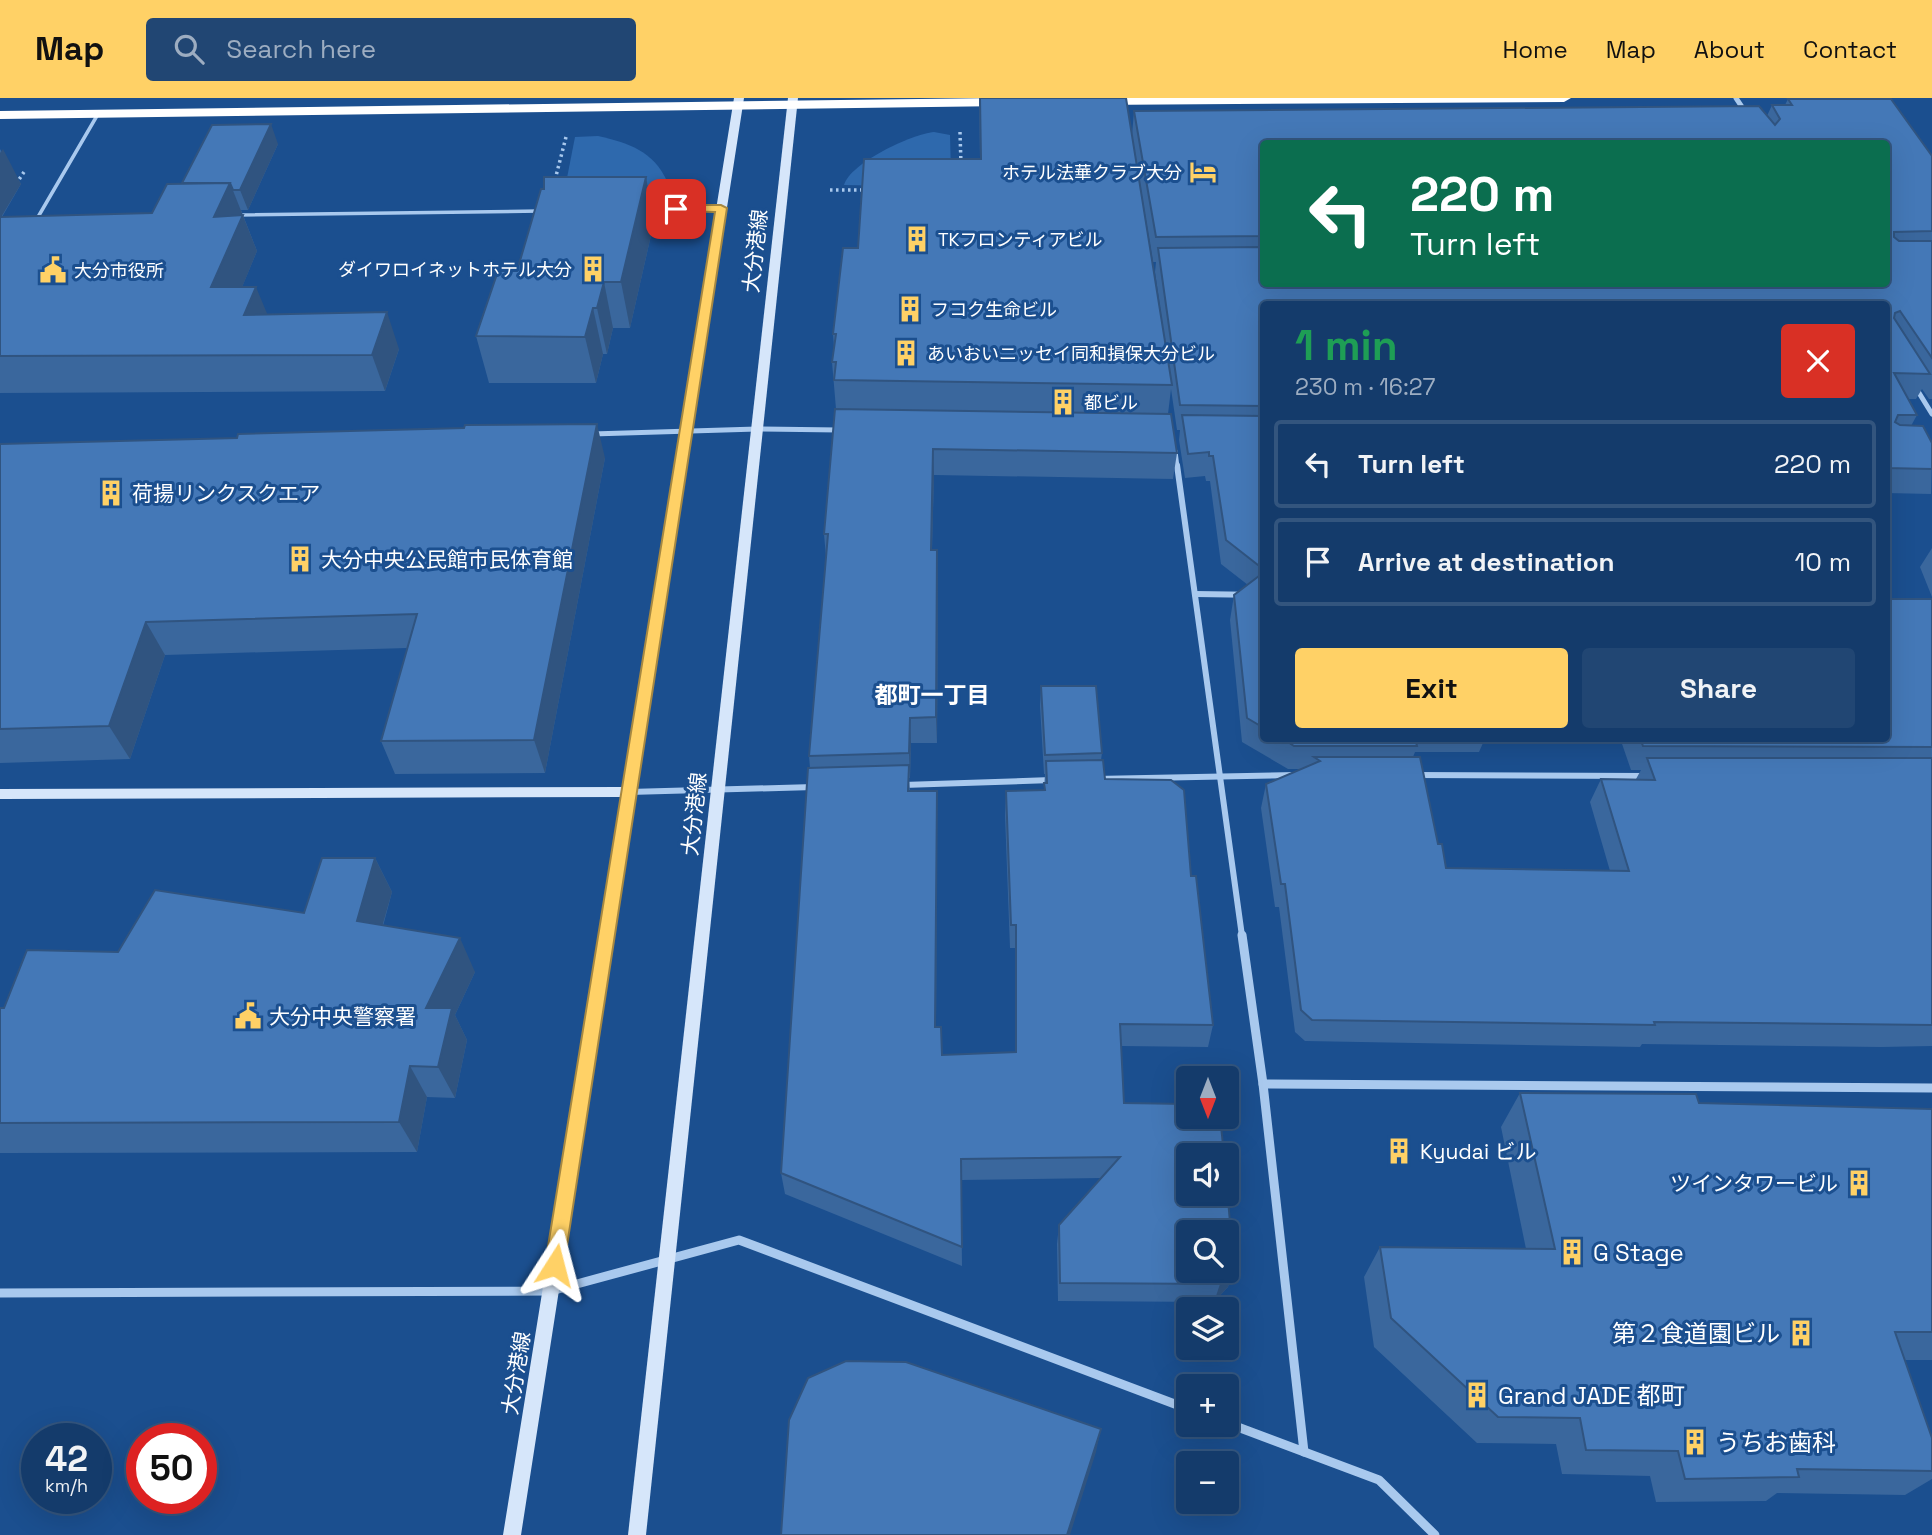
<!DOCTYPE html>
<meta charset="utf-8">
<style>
:root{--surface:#143b6b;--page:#214673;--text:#f1f3f6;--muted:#9dadc1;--line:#33557e;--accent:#ffd166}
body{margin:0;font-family:"Space Grotesk","Noto Sans JP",sans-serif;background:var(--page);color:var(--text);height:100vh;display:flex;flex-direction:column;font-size:26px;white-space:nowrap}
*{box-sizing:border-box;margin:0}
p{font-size:23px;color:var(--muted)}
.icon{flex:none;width:38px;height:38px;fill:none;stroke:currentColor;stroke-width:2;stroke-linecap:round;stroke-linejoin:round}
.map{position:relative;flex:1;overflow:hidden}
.panel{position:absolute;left:1260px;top:203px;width:630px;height:441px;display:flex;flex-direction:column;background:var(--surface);border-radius:7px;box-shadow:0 7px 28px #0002,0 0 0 2px var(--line)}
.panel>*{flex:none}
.banner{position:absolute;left:1260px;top:42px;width:630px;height:147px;border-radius:7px;box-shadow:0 7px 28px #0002,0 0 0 2px var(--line);background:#0b6e4f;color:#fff;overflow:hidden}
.needle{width:46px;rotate:180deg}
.tools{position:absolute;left:1176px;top:968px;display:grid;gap:14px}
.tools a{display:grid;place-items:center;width:63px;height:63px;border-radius:7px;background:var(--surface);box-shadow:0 7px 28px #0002,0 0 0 2px var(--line);font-size:35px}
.speed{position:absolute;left:21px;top:1325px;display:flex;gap:14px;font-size:35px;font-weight:700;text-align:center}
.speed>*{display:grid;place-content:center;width:91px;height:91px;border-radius:50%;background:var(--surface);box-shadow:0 7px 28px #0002,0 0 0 2px var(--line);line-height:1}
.speed small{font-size:18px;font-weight:400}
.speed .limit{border:10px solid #d22;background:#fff;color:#111}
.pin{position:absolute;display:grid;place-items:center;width:60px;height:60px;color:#fff;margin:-30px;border-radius:14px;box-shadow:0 4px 10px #0006}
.me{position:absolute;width:77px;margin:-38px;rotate:9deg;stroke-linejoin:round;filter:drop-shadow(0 0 5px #0008)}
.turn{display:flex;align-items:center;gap:24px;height:147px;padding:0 35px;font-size:32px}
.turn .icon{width:91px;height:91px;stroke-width:2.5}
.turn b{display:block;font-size:49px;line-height:60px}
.round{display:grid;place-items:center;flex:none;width:74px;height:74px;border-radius:7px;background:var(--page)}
.summary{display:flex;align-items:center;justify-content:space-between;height:119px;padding:0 35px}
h1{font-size:42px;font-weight:700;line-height:52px;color:#1e9e55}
.primary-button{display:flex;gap:14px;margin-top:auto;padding:14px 35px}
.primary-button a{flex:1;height:80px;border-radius:7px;background:var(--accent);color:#111;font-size:28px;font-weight:700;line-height:80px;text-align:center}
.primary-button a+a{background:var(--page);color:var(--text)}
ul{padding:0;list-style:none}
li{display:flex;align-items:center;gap:21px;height:88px;margin:0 14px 10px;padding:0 21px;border:4px solid var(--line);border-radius:7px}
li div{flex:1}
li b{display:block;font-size:26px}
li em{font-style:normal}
header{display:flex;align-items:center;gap:42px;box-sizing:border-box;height:98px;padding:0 35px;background:var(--accent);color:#111}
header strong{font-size:33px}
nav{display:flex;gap:38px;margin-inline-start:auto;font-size:24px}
.search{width:490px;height:63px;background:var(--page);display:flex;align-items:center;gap:18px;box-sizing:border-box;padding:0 24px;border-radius:7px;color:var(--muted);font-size:26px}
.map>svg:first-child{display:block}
.green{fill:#2e69ad}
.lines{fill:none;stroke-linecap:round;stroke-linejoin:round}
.path{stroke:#a9c9ee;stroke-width:3.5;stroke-dasharray:2.5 3.5;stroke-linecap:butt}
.lane{stroke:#a9c9ee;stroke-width:3.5}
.street-far2{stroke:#a9c9ee;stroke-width:5}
.street-far1{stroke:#a9c9ee;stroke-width:6}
.street{stroke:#a9c9ee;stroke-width:9}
.secondary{fill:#d6e6fa;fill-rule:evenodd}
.highway{fill:#fff;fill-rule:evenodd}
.wall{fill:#3a679d;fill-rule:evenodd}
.shaded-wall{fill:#305480}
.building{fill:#4478b7;stroke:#305480;stroke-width:2;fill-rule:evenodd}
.route{fill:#ffd166;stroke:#a68842;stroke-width:2}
.labels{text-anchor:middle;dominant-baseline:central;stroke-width:6;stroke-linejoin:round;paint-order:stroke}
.far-poi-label{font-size:18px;fill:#fff;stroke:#1b4f8f;text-anchor:start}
.street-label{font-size:21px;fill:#fff;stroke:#1b4f8f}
.poi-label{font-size:21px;fill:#fff;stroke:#1b4f8f;text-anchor:start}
.neighbourhood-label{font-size:23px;font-weight:bold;fill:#fff;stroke:#1b4f8f}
.near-poi-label{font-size:24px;fill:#fff;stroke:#1b4f8f;text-anchor:start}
</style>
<header>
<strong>Map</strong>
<div class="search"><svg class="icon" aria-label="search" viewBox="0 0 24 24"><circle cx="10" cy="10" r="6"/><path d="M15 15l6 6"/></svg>Search here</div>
<nav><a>Home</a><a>Map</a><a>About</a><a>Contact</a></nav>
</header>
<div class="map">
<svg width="1932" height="1437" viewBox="0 0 1932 1437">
<rect width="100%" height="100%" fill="#1b4f8f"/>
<!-- green -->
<g class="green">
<path d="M934 34 950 37 951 75 895 88 844 87C850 65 912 36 934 34Z"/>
<path d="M598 38C629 45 653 53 667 83L664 90 598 93 567 80 575 39Z"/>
</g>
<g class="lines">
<!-- path -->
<g class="path">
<polyline points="960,34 961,67"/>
<polyline points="555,82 566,39"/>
<polyline points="16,86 24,74"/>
<polyline points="830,92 868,92"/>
</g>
<!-- lane -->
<g class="lane">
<polyline points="647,111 721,110"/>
<polyline points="238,117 540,113"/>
<polyline points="43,119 38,119 98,16"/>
</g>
<!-- street-far2 -->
<g class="street-far2">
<polyline points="1736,0 1746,15"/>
<polyline points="1916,290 1932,316"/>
<polyline points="592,336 757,331 839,332"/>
<polyline points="1175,353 1177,369"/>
</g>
<!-- street-far1 -->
<g class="street-far1">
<polyline points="1177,367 1242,838"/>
<polyline points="1195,496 1264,497"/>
<polyline points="1414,677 1647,678"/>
<polyline points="1095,681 1297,677"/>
<polyline points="903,687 1052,682"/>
<polyline points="629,694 814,689"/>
</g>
<!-- street -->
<g class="street">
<polyline points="1242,837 1263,986 1304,1354"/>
<polyline points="1263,986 1932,990"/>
<polyline points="0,1195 551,1193 739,1142 1188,1311"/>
<polyline points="1227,1325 1379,1382 1435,1437"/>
</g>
<!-- secondary -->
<g class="secondary">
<polygon points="734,0 744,0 521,1437 503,1437 622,699 0,701 0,691 623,689"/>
<polygon points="788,0 798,0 646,1437 628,1437"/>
</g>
<!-- highway -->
<g class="highway">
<polygon points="998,0 1011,1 1013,4 1006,8 0,21 0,13"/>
<polygon points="1098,0 1571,0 1564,4 1093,7 1091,4"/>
</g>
</g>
<!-- wall -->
<g class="wall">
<path d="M979 0 1163 229 1155 174 1156 164H1153L1132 37 1134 13 1767 18 1772 7H1785L1788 1 1932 58V301H1929L1922 291 1916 301H1908L1917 317 1911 328 1932 345 1931 396 1886 395V206H1264V640H1534L1531 646 1483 645 1479 654H1415L1413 659 1438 746 1446 770 1610 773 1590 704 1601 681H1636L1641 672H1631L1620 640H1886L1932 501V948L1881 949 1642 946 1640 949 1305 943 1295 934 1279 809H1275L1261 710 1266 686 1300 671H1288L1242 644 1230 522 1234 497 1248 487 1221 466 1210 383H1206L1205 378 1185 380 1179 342 1180 332H1177L1171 291 1168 316 1177 355 1173 381 934 377 932 452 938 478 937 645H911L910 680H909L910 693 937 717 936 929 942 957 1015 954V850H1010L1005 717 1006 693 1044 692 1045 676H1044L1040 608 1041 588 1102 655 1101 662 1105 681 1191 778 1213 927 1208 949 1121 948 1124 1005 1234 1170 1228 1189 1214 1204 1058 1203 1057 1146 1059 1127 1101 1080 961 1082 962 1168 785 1096 781 1075 810 670 809 658 826 459 824 436 836 311 832 264 834 249 833 236 858 150 980 61ZM1264 46H1886V186H1264Z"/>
<polygon points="278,46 248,112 241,112 257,153 242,189 267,216 399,251 385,293 0,295 0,51 21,86 2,119 152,115 182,85"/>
<polygon points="646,79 654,124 630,230 613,230 607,256 603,256 596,285 489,285 476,238 517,173"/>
<polygon points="0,346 605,360 545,675 395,676 381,643 407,550 165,557 130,661 0,665"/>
<polygon points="1932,450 1932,499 1920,469"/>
<polygon points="375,760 392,794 383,828 475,874 455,917 467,942 455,1000 427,999 417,1054 0,1055 0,910 4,910 118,854 304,815"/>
<polygon points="1520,995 1699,1005 1932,1011 1932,1262 1904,1262 1932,1340 1932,1381 1905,1397 1777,1395 1766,1403 1656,1404 1650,1378 1562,1376 1556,1346 1477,1345 1374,1249 1364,1179 1380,1149 1526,1151 1501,1029"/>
</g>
<!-- shaded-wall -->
<g class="shaded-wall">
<polygon points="271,26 278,46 248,112 240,92"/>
<polygon points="3,51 21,86 0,121 0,55"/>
<polygon points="646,79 654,124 630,230 621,184"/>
<polygon points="230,85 257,153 227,226 211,189 214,119"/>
<polygon points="604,184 613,230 607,256 597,210"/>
<polygon points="256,189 271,225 244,217"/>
<polygon points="593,210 603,256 596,285 585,239"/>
<polygon points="387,214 399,251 385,293 372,257"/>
<polygon points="597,326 605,360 545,675 534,642"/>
<polygon points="933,351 934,377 931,478 931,452"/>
<polygon points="937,452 938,478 937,645 936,619"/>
<polygon points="146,524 165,557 130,661 109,628"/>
<polygon points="910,620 911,645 910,680 909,655"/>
<polygon points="937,693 937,717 936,951 935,929"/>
<polygon points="375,760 392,794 374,857 357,823"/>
<polygon points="460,840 475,874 455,917 467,942 455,1000 438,969 426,910"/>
<polygon points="410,968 427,999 417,1054 399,1024"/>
<polygon points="1234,1170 1228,1189 1214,1204 1220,1186"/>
<polygon points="1101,1331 1096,1354 1070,1437 1067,1437"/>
</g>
<!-- building -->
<g class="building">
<polygon points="980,0 1126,0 1172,287 834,282 836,264 832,264 836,236 833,236 843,150 858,150 864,61 981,61"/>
<polygon points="1788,1 1891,1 1932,58 1932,133 1894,134 1894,139 1899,143 1932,143 1932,260 1900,213 1895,215 1894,220 1930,276 1894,275 1917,317 1898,317 1895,324 1900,327 1923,328 1932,345 1932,371 1886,370 1886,206 1264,206 1264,308 1180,307 1158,150 1264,149 1264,186 1886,186 1886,46 1264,46 1264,138 1156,139 1134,13 1759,8 1775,27 1780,21 1772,7 1792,7"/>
<polygon points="271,26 240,92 233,92 230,85 182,85 212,27"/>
<polygon points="544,79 646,79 621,184 604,184 597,210 593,210 585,239 476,238 498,173 517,173 541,91 544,91"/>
<polygon points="230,85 214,119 243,117 211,189 256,189 244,217 387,214 372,257 0,258 0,119 152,115 167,86"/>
<polygon points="835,311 1171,316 1177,355 933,351 931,452 937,452 936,619 910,620 909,655 809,658 828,436 824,436"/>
<polygon points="1182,317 1264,318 1264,467 1258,467 1226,442 1213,358 1209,358 1209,354 1188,356"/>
<polygon points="597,326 534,642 381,643 417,516 146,524 109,628 0,631 0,346 237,340 238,336 464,330 465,327"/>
<polygon points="1259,478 1264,478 1264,630 1247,620 1234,497"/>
<polygon points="1886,501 1932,501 1932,649 1643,648 1640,640 1886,640"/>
<polygon points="1041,588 1096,588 1102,655 1045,657"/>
<polygon points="1282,640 1415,640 1417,648 1294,648"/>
<polygon points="1314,659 1420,659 1438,746 1442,746 1446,770 1629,773 1601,681 1655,682 1647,660 1932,660 1932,927 1654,924 1655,927 1312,922 1301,912 1285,786 1281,786 1266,686 1320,663"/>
<path d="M1103 662 1105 681 1171 682 1184 692 1191 778H1196L1213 927 1120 926 1124 1005 1188 1006V1018H1220L1224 1057H1188V1096H1227V1090L1234 1170 1220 1186 1060 1185 1059 1127 1120 1059 961 1061 962 1149 781 1075 808 670 909 667 908 693H937L935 929H941L942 957 1016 954V827H1011L1006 693 1045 692 1044 685H1047L1046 663ZM1188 1134H1227V1172H1188Z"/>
<polygon points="322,760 375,760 357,823 460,840 426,910 452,910 438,969 410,968 399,1024 0,1025 0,910 4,910 27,852 118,854 155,792 304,815"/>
<polygon points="1520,995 1696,996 1699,1005 1932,1011 1932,1234 1895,1234 1932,1340 1932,1373 1797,1371 1799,1379 1685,1381 1678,1353 1586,1352 1580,1320 1498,1319 1391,1220 1380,1149 1555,1151"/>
<polygon points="846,1263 906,1264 1101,1331 1067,1437 781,1437 789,1322 808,1280"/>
</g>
<!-- route -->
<polygon class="route" points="676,107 721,107 727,110 564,1167 562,1173 555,1176 548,1173 545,1167 715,114 672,113 672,108"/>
<!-- icons -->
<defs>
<g id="hotel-bare" transform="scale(2.1)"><path d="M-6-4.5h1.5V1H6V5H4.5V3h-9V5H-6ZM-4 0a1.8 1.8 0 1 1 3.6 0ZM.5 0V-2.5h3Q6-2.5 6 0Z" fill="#ffd166" stroke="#1b4f8f" stroke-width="2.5" paint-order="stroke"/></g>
<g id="building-bare" transform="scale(2.1)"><path d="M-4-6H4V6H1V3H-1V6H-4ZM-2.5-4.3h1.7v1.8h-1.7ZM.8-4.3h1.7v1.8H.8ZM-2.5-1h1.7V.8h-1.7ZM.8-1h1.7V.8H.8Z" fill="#ffd166" stroke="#1b4f8f" stroke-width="2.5" paint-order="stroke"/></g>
<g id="civic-bare" transform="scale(2.1)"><path d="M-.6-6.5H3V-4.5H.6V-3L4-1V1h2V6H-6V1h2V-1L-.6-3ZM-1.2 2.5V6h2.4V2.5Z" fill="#ffd166" stroke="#1b4f8f" stroke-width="2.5" paint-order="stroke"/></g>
</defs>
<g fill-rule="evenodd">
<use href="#hotel-bare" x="1203" y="74"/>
<use href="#building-bare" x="917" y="141"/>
<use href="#building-bare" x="593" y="171"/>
<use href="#civic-bare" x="53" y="172"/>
<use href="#building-bare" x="910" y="211"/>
<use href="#building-bare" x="906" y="255"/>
<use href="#building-bare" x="1063" y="304"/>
<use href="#building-bare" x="111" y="395"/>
<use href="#building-bare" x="300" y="461"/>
<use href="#civic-bare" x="248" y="918"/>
<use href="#building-bare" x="1399" y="1053"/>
<use href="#building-bare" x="1859" y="1085"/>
<use href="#building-bare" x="1572" y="1154"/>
<use href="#building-bare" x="1801" y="1235"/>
<use href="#building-bare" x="1477" y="1297"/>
<use href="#building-bare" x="1695" y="1344"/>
</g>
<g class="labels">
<!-- far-poi labels -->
<g class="far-poi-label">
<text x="1182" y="74" text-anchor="end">ホテル法華クラブ大分</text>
<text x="938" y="141">TKフロンティアビル</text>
<text x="572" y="171" text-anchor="end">ダイワロイネットホテル大分</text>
<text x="74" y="172">大分市役所</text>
<text x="931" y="211">フコク生命ビル</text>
<text x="927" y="255">あいおいニッセイ同和損保大分ビル</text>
<text x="1084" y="304">都ビル</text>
</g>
<!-- street labels -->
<g class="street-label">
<text transform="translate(755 153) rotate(-84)">大分港線</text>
<text transform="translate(694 716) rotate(-84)">大分港線</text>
<text transform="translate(516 1275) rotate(-81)">大分港線</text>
</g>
<!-- poi labels -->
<g class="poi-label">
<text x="132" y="395">荷揚リンクスクエア</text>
<text x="321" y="461">大分中央公民館市民体育館</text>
<text x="269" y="918">大分中央警察署</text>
<text x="1420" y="1053">Kyudai ビル</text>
<text x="1838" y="1085" text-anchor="end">ツインタワービル</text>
</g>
<!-- neighbourhood labels -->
<g class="neighbourhood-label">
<text x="932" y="597">都町一丁目</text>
</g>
<!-- near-poi labels -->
<g class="near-poi-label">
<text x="1593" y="1154">G Stage</text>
<text x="1780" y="1235" text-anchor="end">第２食道園ビル</text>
<text x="1498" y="1297">Grand JADE 都町</text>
<text x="1716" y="1344">うちお歯科</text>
</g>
</g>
</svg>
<div class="tools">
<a><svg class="needle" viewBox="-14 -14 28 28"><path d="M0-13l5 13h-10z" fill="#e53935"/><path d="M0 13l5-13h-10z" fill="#9dadc1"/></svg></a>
<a><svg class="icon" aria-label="sound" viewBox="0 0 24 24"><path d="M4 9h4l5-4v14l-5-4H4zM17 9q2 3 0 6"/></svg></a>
<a><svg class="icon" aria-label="search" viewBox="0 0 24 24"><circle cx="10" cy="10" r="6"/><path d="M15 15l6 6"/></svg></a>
<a><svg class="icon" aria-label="layers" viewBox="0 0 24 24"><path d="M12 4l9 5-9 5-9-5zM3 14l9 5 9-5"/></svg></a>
<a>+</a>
<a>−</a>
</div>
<div class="speed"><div>42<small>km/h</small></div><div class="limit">50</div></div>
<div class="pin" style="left:676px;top:111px;background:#d93025"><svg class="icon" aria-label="arrive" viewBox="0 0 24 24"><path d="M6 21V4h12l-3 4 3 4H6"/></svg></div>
<svg class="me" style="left:555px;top:1167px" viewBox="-20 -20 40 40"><path d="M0-17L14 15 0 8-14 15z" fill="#ffd166" stroke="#fff" stroke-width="4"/></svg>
<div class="banner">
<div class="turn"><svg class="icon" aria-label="left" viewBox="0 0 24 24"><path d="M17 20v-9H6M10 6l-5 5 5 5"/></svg><div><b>220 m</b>Turn left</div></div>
</div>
<section class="panel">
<div class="summary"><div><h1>1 min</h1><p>230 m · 16:27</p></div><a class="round" style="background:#d93025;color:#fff"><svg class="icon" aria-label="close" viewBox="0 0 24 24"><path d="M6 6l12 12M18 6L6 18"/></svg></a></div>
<ul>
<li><svg class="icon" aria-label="left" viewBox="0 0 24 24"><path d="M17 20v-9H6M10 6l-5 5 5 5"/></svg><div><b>Turn left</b></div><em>220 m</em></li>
<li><svg class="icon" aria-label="arrive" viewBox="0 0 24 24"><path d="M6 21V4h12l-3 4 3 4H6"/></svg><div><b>Arrive at destination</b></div><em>10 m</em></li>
</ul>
<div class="primary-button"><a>Exit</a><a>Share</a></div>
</section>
</div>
